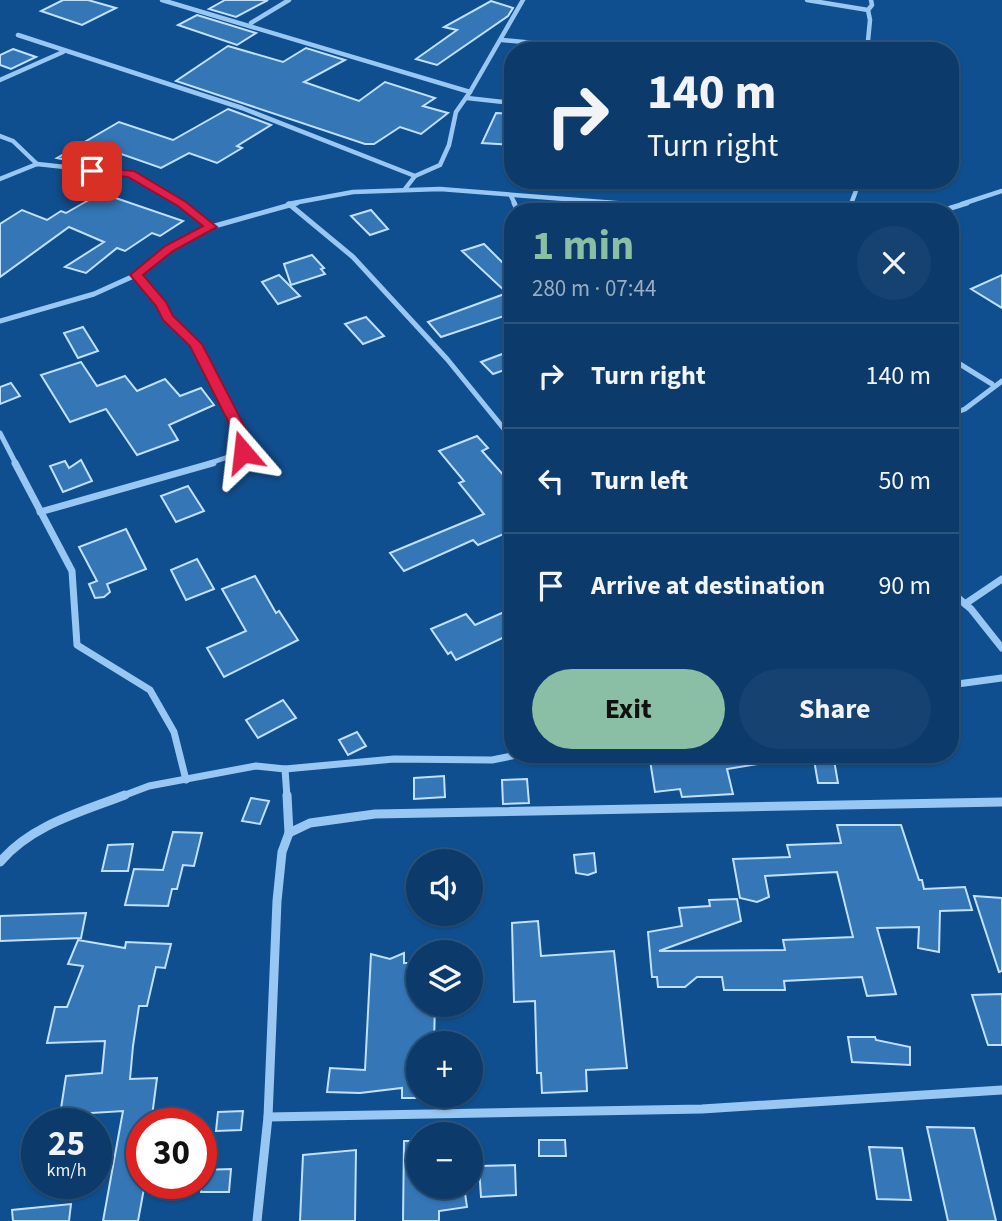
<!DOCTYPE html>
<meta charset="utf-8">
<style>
:root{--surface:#0c3b6b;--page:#154271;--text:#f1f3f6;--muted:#9aadc1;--line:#2c557e;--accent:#8abfa5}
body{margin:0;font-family:"Source Sans 3",sans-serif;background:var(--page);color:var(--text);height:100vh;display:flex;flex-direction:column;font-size:26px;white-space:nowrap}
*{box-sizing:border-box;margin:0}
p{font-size:23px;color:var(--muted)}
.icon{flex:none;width:38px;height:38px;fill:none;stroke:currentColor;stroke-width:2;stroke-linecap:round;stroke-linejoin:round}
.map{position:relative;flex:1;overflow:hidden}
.details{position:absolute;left:504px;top:203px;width:455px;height:560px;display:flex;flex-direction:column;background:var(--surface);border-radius:28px;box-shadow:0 2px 5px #0004,0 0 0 2px var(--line)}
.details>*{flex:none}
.guide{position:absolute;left:504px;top:42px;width:455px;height:147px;border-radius:28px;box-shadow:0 2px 5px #0004,0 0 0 2px var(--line);background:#0c3b6b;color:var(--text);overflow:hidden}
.controls{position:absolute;left:406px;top:849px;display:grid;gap:14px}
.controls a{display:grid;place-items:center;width:77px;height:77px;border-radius:50%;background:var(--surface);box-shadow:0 2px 5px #0004,0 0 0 2px var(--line);font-size:35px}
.speed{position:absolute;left:21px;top:1108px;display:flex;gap:14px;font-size:35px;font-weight:700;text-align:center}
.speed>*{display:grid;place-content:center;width:91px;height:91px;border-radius:50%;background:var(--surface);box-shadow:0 2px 5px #0004,0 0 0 2px var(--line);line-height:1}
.speed small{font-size:18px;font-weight:400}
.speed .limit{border:10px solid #d22;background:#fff;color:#111}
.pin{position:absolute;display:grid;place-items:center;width:60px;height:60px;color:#fff;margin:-30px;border-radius:14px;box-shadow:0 4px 10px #0006}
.me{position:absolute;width:77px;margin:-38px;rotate:343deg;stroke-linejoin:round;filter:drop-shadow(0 0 5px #0008)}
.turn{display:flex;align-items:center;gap:24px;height:147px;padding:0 28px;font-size:32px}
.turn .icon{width:91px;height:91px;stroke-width:2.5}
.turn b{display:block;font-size:49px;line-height:60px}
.round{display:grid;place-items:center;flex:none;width:74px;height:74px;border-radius:37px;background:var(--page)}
.overview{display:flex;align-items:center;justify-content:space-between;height:119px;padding:0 28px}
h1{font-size:42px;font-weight:700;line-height:52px;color:var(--accent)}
.button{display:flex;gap:14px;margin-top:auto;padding:14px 28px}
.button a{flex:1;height:80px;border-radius:42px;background:var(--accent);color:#111;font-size:28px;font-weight:700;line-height:80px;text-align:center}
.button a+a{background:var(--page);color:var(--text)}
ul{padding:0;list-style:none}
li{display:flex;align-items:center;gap:21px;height:105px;padding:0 28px;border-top:2px solid var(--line)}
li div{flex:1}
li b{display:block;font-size:26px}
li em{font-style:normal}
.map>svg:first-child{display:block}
.building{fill:#3476b6;stroke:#c0e0fd;stroke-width:2}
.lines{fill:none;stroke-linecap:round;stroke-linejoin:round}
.minor-far3{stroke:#99c7f3;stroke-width:4.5}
.minor-far2{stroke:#99c7f3;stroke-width:5}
.minor-far1{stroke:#99c7f3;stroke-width:7}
.minor{stroke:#99c7f3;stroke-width:9}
.route{fill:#e11d48;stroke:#92132f;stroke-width:2}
</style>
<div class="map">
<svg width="1002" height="1221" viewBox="0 0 1002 1221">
<rect width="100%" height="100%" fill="#104f8f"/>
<!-- building -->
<g class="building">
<polygon points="63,0 88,0 116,8 82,25 41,11"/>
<polygon points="225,0 268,0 236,17 209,9"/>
<polygon points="491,1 513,8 508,16 437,65 416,59 457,30 444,27"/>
<polygon points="197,15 256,33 237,45 178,25"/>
<polygon points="228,46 283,62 306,48 345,60 304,82 359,101 385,82 435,98 423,106 448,113 421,134 400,127 374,144 365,144 176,81"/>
<polygon points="13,49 36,57 11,69 0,65 0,55"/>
<polygon points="228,109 271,125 237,146 242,148 217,163 189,153 161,168 110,150 86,164 57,158 119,122 173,140"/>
<polygon points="496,113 513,114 513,145 482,143"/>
<polygon points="101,193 183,221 160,236 152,233 125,251 117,248 86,273 65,267 104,242 69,227 0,277 0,224 22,210 47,220 61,211 66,213"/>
<polygon points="371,210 388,229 370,235 351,216"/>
<polygon points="484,244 502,262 513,258 513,313 441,337 428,322 507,293 462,251"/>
<polygon points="312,255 324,268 321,269 325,274 291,285 284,264"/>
<polygon points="279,275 300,296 278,304 262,282"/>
<polygon points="1002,275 1002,308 971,289"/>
<polygon points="366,317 384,336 363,344 345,324"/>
<polygon points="83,327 98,351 78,358 64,333"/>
<polygon points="513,350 513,367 493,374 481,362"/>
<polygon points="81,362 97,386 125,376 137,391 165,379 180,396 201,388 214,405 169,425 178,440 137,455 106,409 70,422 41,375"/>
<polygon points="11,383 20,396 0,404 0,387"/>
<polygon points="477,436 488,448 482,451 513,486 513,530 478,545 473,540 404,571 390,553 484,514 459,483 464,481 439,451"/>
<polygon points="81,460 92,481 63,492 50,466 65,461 69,468"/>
<polygon points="188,486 204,511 176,522 161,496"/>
<polygon points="126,529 146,569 107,584 110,592 104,597 95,598 89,584 97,581 79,547"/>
<polygon points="197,559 214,589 186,600 171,570"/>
<polygon points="255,576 276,613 279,611 298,640 224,677 207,648 246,631 222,589"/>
<polygon points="513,608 513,633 456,660 451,652 448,654 431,629 466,614 475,625"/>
<polygon points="283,700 296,718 258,738 246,720"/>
<polygon points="357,732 366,746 348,755 339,740"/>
<polygon points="649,754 764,754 764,763 727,769 733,794 682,797 680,789 655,792"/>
<polygon points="814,760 834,760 838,783 818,783"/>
<polygon points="444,776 445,797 414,799 414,778"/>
<polygon points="527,779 529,803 503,804 502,780"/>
<polygon points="251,798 269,801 260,824 242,821"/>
<polygon points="837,825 901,825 919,880 922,880 924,889 965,887 972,910 940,911 939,952 918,948 919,927 877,928 896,994 867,996 862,977 784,981 785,990 724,990 722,977 697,977 685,987 658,987 657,977 652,977 648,932 682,926 679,908 710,906 709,900 737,899 741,921 659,951 785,950 783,940 853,937 837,872 765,876 769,897 757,902 740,898 733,859 790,857 787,845 841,843"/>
<polygon points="173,832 202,833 194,866 183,865 177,889 172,889 168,906 125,905 134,869 163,870"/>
<polygon points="133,844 128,871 102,871 108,845"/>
<polygon points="594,853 596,872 588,875 576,873 574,855"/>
<polygon points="974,896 1002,898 1002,971 999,972"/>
<polygon points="86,913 81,938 0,941 0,916"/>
<polygon points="538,921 541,956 614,951 627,1068 586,1070 587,1091 542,1093 541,1073 537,1073 535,1001 514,1002 512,923"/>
<polygon points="78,940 125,948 126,942 171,944 165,968 156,967 147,1006 139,1006 133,1046 130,1079 157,1078 151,1124 142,1124 142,1183 145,1183 138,1221 103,1221 123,1111 60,1115 66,1076 102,1073 105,1041 47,1043 55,1007 67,1007 83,966 68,964"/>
<polygon points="404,953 404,963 418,963 418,1004 435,1004 434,1043 418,1043 418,1098 402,1098 402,1088 360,1093 327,1092 330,1068 365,1070 371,954 390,959"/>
<polygon points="1002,994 1002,1045 988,1045 972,995"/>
<polygon points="848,1037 875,1037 876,1040 910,1047 910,1065 852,1062"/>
<polygon points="243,1111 241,1130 216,1131 218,1112"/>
<polygon points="927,1127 974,1128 996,1221 948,1221"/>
<polygon points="539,1140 565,1140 566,1156 539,1156"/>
<polygon points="404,1141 418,1141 418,1186 464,1186 467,1207 439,1211 439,1221 403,1221"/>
<polygon points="869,1147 902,1148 911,1200 877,1199"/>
<polygon points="356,1150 355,1221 300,1221 303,1155"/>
<polygon points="515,1165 516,1195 481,1197 479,1166"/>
<polygon points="231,1169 229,1192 201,1192 201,1170"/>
<polygon points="71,1204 69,1221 13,1221 12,1210"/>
</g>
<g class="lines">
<!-- minor-far3 -->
<g class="minor-far3">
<polyline points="162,0 470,92 456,112 449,145 440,165 415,176 405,189"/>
<polyline points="807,0 868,10"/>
<polyline points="251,23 289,0"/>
<polyline points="18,35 242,108 415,176"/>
<polyline points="502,40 619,51"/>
<polyline points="867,51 870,20 868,10 872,5 871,0"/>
<polyline points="0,80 63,52"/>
<polyline points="470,92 523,0"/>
<polyline points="467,98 513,103"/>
<polyline points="0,136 13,141 37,164"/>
<polyline points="0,179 37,164 131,174 182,204"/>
<polyline points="511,196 515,204"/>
<polyline points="288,204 353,192 440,189 628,204"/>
<polyline points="851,204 860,180"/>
<polyline points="962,204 1002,191"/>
</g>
<!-- minor-far2 -->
<g class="minor-far2">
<polyline points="179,203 211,227"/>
<polyline points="514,203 518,212"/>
<polyline points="606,203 723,212"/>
<polyline points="289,204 353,257 447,359 513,440"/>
<polyline points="848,212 852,203"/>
<polyline points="938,212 967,203"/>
<polyline points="136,275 161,304 168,317 196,344 241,433 243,452 207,464"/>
<polyline points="0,321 94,294 136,275 169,249 211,227 297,203"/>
<polyline points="950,358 992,384"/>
<polyline points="950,415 965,409 1002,381"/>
<polyline points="0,433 16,464"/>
</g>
<!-- minor-far1 -->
<g class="minor-far1">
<polyline points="15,463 72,571 77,645 150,690 174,732 186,780"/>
<polyline points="40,512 213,463"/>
<polyline points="950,591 971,609 1002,648"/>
<polyline points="965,604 1002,579"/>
<polyline points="950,685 1002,678"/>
<polyline points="285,769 287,797"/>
<polyline points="120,797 149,786 256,766 285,769 394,759 492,760 522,754"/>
</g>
<!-- minor -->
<g class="minor">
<polyline points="289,833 310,823 375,814 1002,802"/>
<path d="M0 862C31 825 81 812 125 795"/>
<polyline points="268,1117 702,1109 1002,1090"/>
<polyline points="257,1221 268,1117 277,901 282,852 289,833 287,795"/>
</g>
</g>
<!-- route -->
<polygon class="route" points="92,167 134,171 186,202 217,227 173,251 143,275 166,302 173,316 202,344 248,433 250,452 248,455 243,457 236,452 234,433 190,346 163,320 156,306 130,275 165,246 203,226 178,206 128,177 89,173 89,168"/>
</svg>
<div class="controls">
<a><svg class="icon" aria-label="sound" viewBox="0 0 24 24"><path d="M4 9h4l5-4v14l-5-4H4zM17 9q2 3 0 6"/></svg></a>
<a><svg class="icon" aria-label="layers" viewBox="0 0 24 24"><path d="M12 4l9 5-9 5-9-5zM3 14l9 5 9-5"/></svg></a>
<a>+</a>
<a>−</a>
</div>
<div class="speed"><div>25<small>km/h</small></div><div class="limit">30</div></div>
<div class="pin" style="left:92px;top:171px;background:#d93025"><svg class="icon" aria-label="arrive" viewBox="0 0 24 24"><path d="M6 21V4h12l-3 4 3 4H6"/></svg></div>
<svg class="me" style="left:243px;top:452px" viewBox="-20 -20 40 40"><path d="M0-17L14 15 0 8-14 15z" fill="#e11d48" stroke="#fff" stroke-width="4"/></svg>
<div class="guide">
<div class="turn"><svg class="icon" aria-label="right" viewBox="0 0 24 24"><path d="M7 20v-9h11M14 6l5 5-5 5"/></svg><div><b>140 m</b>Turn right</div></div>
</div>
<section class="details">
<div class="overview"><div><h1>1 min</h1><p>280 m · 07:44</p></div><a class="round"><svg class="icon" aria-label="close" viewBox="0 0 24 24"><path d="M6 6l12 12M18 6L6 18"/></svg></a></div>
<ul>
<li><svg class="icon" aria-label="right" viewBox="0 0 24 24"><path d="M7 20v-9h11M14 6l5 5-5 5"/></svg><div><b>Turn right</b></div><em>140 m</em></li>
<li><svg class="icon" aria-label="left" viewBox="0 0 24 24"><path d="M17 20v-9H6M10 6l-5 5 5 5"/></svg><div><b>Turn left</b></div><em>50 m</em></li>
<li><svg class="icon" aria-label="arrive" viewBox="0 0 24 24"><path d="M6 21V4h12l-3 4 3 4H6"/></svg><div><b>Arrive at destination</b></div><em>90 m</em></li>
</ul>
<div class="button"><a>Exit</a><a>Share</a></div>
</section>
</div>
